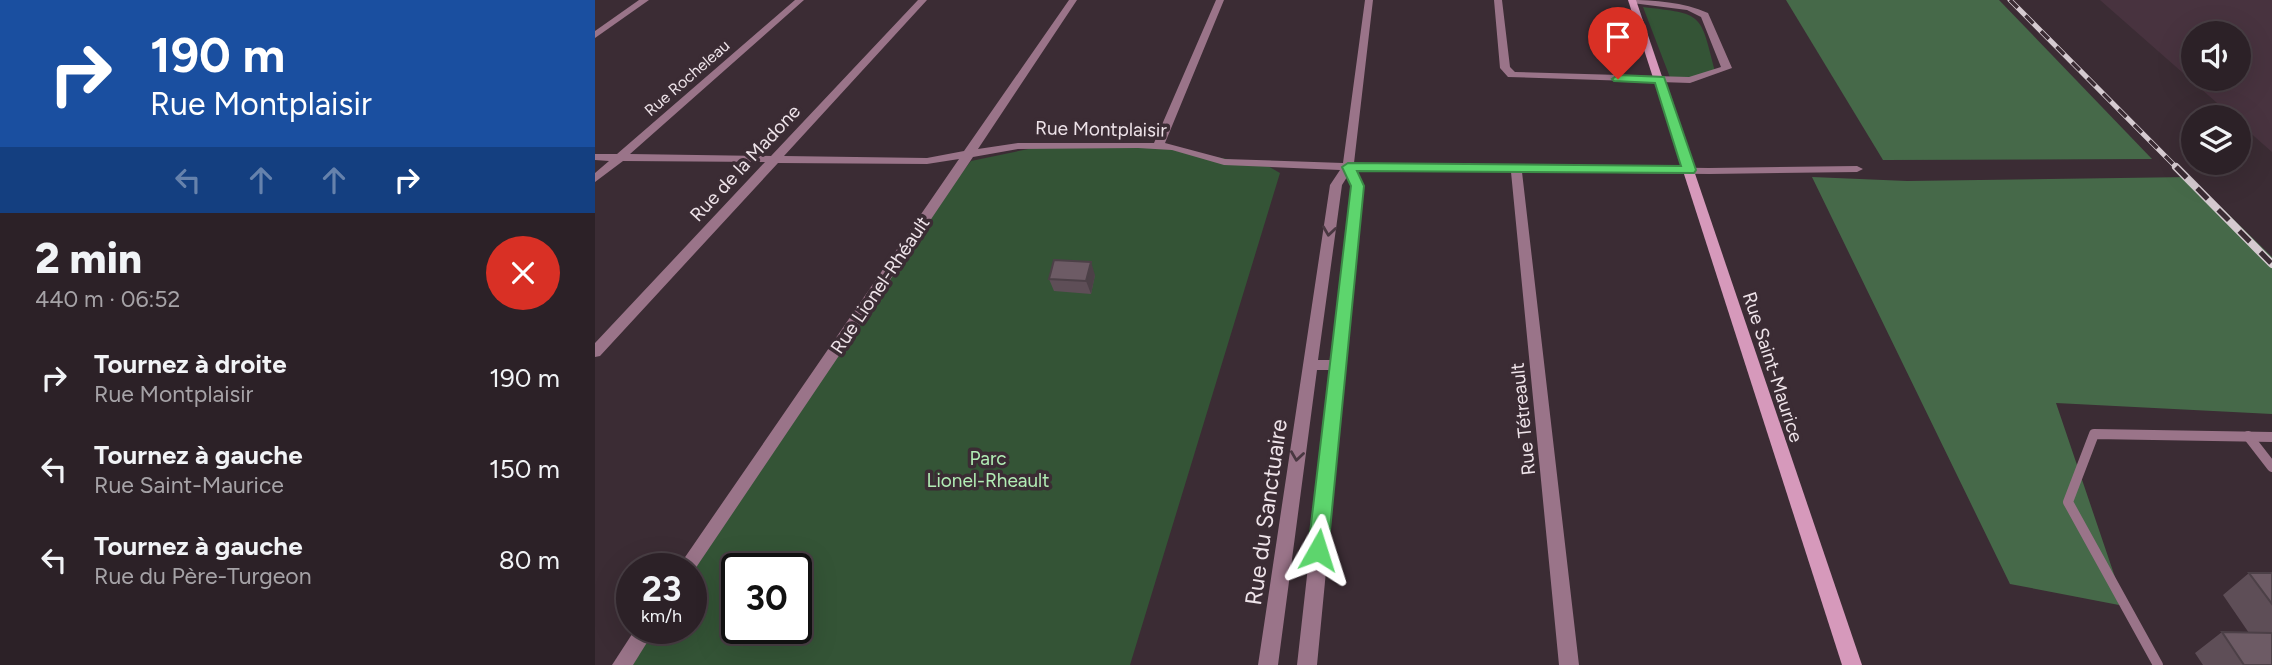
<!DOCTYPE html>
<html lang="fr">
<meta charset="utf-8">
<style>
:root{--surface:#2c2127;--page:#382e33;--text:#f1f3f6;--muted:#a6a3a7;--line:#483e44}
body{margin:0;font-family:Figtree,sans-serif;background:var(--page);color:var(--text);height:100vh;display:flex;flex-direction:column;font-size:26px;white-space:nowrap}
*{box-sizing:border-box;margin:0}
p{font-size:23px;color:var(--muted)}
.icon{flex:none;width:38px;height:38px;fill:none;stroke:currentColor;stroke-width:2;stroke-linecap:round;stroke-linejoin:round}
.map{position:relative;flex:1;overflow:hidden}
.sheet{display:flex;flex-direction:column;background:var(--surface);width:595px}
.sheet>*{flex:none}
.guide{background:#1a4fa0;color:#fff;overflow:hidden}
.fabs{position:absolute;left:1586px;top:21px;display:grid;gap:14px}
.fabs a{display:grid;place-items:center;width:70px;height:70px;border-radius:50%;background:var(--surface);box-shadow:0 7px 28px #0002,0 0 0 2px var(--line);font-size:35px}
.speed{position:absolute;left:21px;top:553px;display:flex;gap:14px;font-size:35px;font-weight:700;text-align:center}
.speed>*{display:grid;place-content:center;width:91px;height:91px;border-radius:50%;background:var(--surface);box-shadow:0 7px 28px #0002,0 0 0 2px var(--line);line-height:1}
.speed small{font-size:18px;font-weight:400}
.speed .limit{border:4px solid #111;border-radius:10px;background:#fff;color:#111}
.pin{position:absolute;display:grid;place-items:center;width:60px;height:60px;color:#fff;margin:-72px -30px;border-radius:50% 50% 50% 0;rotate:-45deg;box-shadow:0 0 7px #0007}
.pin .icon{rotate:45deg}
.me{position:absolute;width:77px;margin:-38px;rotate:6deg;stroke-linejoin:round;filter:drop-shadow(0 0 5px #0008)}
.turn{display:flex;align-items:center;gap:24px;height:147px;padding:0 35px;font-size:32px}
.turn .icon{width:91px;height:91px;stroke-width:2.5}
.turn b{display:block;font-size:49px;line-height:60px}
.lanes{display:flex;align-items:center;height:66px;padding:0 35px;background:#0003;justify-content:center;gap:35px;direction:ltr}
.lanes .off{opacity:.35}
.round{display:grid;place-items:center;flex:none;width:74px;height:74px;border-radius:37px;background:var(--page)}
.headline{display:flex;align-items:center;justify-content:space-between;height:119px;padding:0 35px}
h1{font-size:42px;font-weight:800;line-height:52px}
ul{padding:0;list-style:none}
li{display:flex;align-items:center;gap:21px;height:91px;padding:0 35px}
li div{flex:1}
li b{display:block;font-size:26px}
li em{font-style:normal}
main{display:flex;flex:1;min-height:0}
.map>svg:first-child{display:block}
.built{fill:#48333f;fill-rule:evenodd}
.green{fill:#345436;fill-rule:evenodd}
.forest{fill:#466949}
.lines{fill:none;stroke-linecap:round;stroke-linejoin:round}
.lane{stroke:#9a7489;stroke-width:10}
.street{fill:#9a7489;fill-rule:evenodd}
.secondary{fill:#d699bb;fill-rule:evenodd}
.rail-far1-casing{stroke:#d5cad0;stroke-width:5}
.rail-casing{stroke:#d5cad0;stroke-width:8}
.rail-far1{stroke:#3b2c34;stroke-width:3.5;stroke-dasharray:11;stroke-linecap:butt}
.rail{stroke:#3b2c34;stroke-width:5;stroke-dasharray:15;stroke-linecap:butt}
.wall{fill:#5e4e57}
.shaded-wall{fill:#4c4047}
.building{fill:#6d5b65;stroke:#4c4047;stroke-width:2}
.oneway{stroke:#493741}
.route{fill:#5dd56d;stroke:#3c8a47;stroke-width:2}
.labels{text-anchor:middle;dominant-baseline:central;stroke-width:7;stroke-linejoin:round;paint-order:stroke}
.far-street-label{font-size:16px;fill:#eee3e9;stroke:#3b2c34}
.street-label{font-size:19px;fill:#eee3e9;stroke:#3b2c34}
.park-label{font-size:19px;fill:#b2edb5;stroke:#3b2c34}
.near-street-label{font-size:23px;fill:#eee3e9;stroke:#3b2c34}
</style>
<main>
<section class="sheet">
<div class="guide">
<div class="turn"><svg class="icon" aria-label="right" viewBox="0 0 24 24"><path d="M7 20v-9h11M14 6l5 5-5 5"/></svg><div><b>190 m</b>Rue Montplaisir</div></div>
<div class="lanes"><svg class="icon off" aria-label="left" viewBox="0 0 24 24"><path d="M17 20v-9H6M10 6l-5 5 5 5"/></svg><svg class="icon off" aria-label="ahead" viewBox="0 0 24 24"><path d="M12 20V5M6 11l6-6 6 6"/></svg><svg class="icon off" aria-label="ahead" viewBox="0 0 24 24"><path d="M12 20V5M6 11l6-6 6 6"/></svg><svg class="icon" aria-label="right" viewBox="0 0 24 24"><path d="M7 20v-9h11M14 6l5 5-5 5"/></svg></div>
</div>
<div class="headline"><div><h1>2 min</h1><p>440 m · 06:52</p></div><a class="round" style="background:#d93025;color:#fff"><svg class="icon" aria-label="close" viewBox="0 0 24 24"><path d="M6 6l12 12M18 6L6 18"/></svg></a></div>
<ul>
<li><svg class="icon" aria-label="right" viewBox="0 0 24 24"><path d="M7 20v-9h11M14 6l5 5-5 5"/></svg><div><b>Tournez à droite</b><p>Rue Montplaisir</p></div><em>190 m</em></li>
<li><svg class="icon" aria-label="left" viewBox="0 0 24 24"><path d="M17 20v-9H6M10 6l-5 5 5 5"/></svg><div><b>Tournez à gauche</b><p>Rue Saint-Maurice</p></div><em>150 m</em></li>
<li><svg class="icon" aria-label="left" viewBox="0 0 24 24"><path d="M17 20v-9H6M10 6l-5 5 5 5"/></svg><div><b>Tournez à gauche</b><p>Rue du Père-Turgeon</p></div><em>80 m</em></li>
</ul>
</section>
<div class="map">
<svg width="1677" height="665" viewBox="0 0 1677 665">
<rect width="100%" height="100%" fill="#3b2c34"/>
<!-- built -->
<path class="built" d="M1505 0H1677V152L1643 122V117H1638ZM1598 33H1643V79H1598Z"/>
<!-- green -->
<g class="green">
<path d="M1048 7C1109 14 1105 13 1120 71L1098 82 1076 80Z"/>
<path d="M443 147H563L673 166 685 173 535 665H35L59 628H96V572L303 255 376 161ZM142 569H201V628H142Z"/>
</g>
<!-- forest -->
<g class="forest">
<polygon points="1191,0 1404,0 1557,159 1288,160"/>
<polygon points="1217,177 1312,181 1595,177 1677,257 1677,414 1461,403 1523,586 1524,605 1415,584"/>
</g>
<g class="lines">
<!-- lane -->
<g class="lane">
<polyline points="1653,436 1677,467"/>
<polyline points="1563,665 1473,502 1499,434 1677,437"/>
</g>
<!-- street -->
<g class="street">
<polygon points="44,0 54,0 0,38 0,31"/>
<path d="M200 0H209L35 154 176 156 323 0H332L189 156 332 158 369 151 474 0H482L383 149 423 143H559L621 0H629L570 143 630 159 748 163 770 0H778L759 163 1114 168 1262 166 1268 169 1262 172 1114 174 927 172 984 665H964L916 172 760 170 768 186 722 665H702L735 370H722L683 665H663L735 185 745 170 629 165 577 150 543 148 423 149 378 157 96 575V569H83L86 563 364 159 332 164 183 163 5 356 0 357V343L170 162 28 161 0 182V173L14 161 0 160V154H22ZM752 177 756 186 737 360H723L747 185Z"/>
<path d="M899 0H907L915 67 920 72 1094 77 1126 67 1106 17 1092 10 1037 3 1033 0C1060 0 1088 2 1113 13L1137 68 1095 83 913 77 905 68Z"/>
<polygon points="41,628 61,628 38,665 17,665"/>
</g>
<!-- secondary -->
<polygon class="secondary" points="1033,0 1041,0 1267,665 1247,665"/>
<!-- rail-far1 casing -->
<g class="rail-far1-casing">
<polyline id="rail-far1" points="1415,0 1583,169"/>
</g>
<!-- rail casing -->
<g class="rail-casing">
<polyline id="rail" points="1581,167 1677,264"/>
</g>
<!-- rail-far1 -->
<use href="#rail-far1" class="rail-far1"/>
<!-- rail -->
<use href="#rail" class="rail"/>
</g>
<!-- wall -->
<g class="wall">
<polygon points="500,275 496,294 459,291 454,279"/>
<polygon points="1654,573 1677,573 1677,665 1608,665 1600,653 1627,632 1654,633 1628,595"/>
</g>
<!-- shaded-wall -->
<polygon class="shaded-wall" points="496,262 500,275 496,294 491,281"/>
<!-- building -->
<g class="building">
<polygon points="459,260 496,262 491,281 454,279"/>
<polygon points="1654,573 1677,573 1677,604"/>
<polygon points="1627,632 1677,633 1677,665 1649,665"/>
</g>
<!-- one-way arrows -->
<defs><path id="oneway-chevron" d="M-2-3.5L2.5 0L-2 3.5" fill="none" stroke-width="1.6" stroke-linecap="round" stroke-linejoin="round" transform="scale(1.75)"/></defs>
<g class="oneway">
<use href="#oneway-chevron" transform="translate(734 231) rotate(98)"/>
<use href="#oneway-chevron" transform="translate(702 456) rotate(98)"/>
</g>
<!-- route -->
<polygon class="route" points="1023,75 1069,77 1101,170 1099,173 762,171 769,186 733,550 730,556 723,559 716,556 713,550 756,186 747,167 753,163 1086,166 1060,83 1019,81 1017,79"/>
<g class="labels">
<!-- far-street labels -->
<g class="far-street-label">
<text transform="translate(92 78) rotate(-41)">Rue Rocheleau</text>
</g>
<!-- street labels -->
<g class="street-label">
<text transform="translate(506 129) rotate(1)">Rue Montplaisir</text>
<text transform="translate(150 163) rotate(-47)">Rue de la Madone</text>
<text transform="translate(285 285) rotate(-56)">Rue Lionel-Rhéault</text>
<text transform="translate(1178 367) rotate(72)">Rue Saint-Maurice</text>
<text transform="translate(928 419) rotate(-96)">Rue Tétreault</text>
</g>
<!-- park labels -->
<g class="park-label">
<text x="393" y="458">Parc<tspan x="393" dy="22">Lionel-Rheault</tspan></text>
</g>
<!-- near-street labels -->
<g class="near-street-label">
<text transform="translate(671 512) rotate(-82)">Rue du Sanctuaire</text>
</g>
</g>
</svg>
<div class="fabs">
<a><svg class="icon" aria-label="sound" viewBox="0 0 24 24"><path d="M4 9h4l5-4v14l-5-4H4zM17 9q2 3 0 6"/></svg></a>
<a><svg class="icon" aria-label="layers" viewBox="0 0 24 24"><path d="M12 4l9 5-9 5-9-5zM3 14l9 5 9-5"/></svg></a>
</div>
<div class="speed"><div>23<small>km/h</small></div><div class="limit">30</div></div>
<div class="pin" style="left:1023px;top:79px;background:#d93025"><svg class="icon" aria-label="arrive" viewBox="0 0 24 24"><path d="M6 21V4h12l-3 4 3 4H6"/></svg></div>
<svg class="me" style="left:723px;top:550px" viewBox="-20 -20 40 40"><path d="M0-17L14 15 0 8-14 15z" fill="#5dd56d" stroke="#fff" stroke-width="4"/></svg>
</div>
</main>
